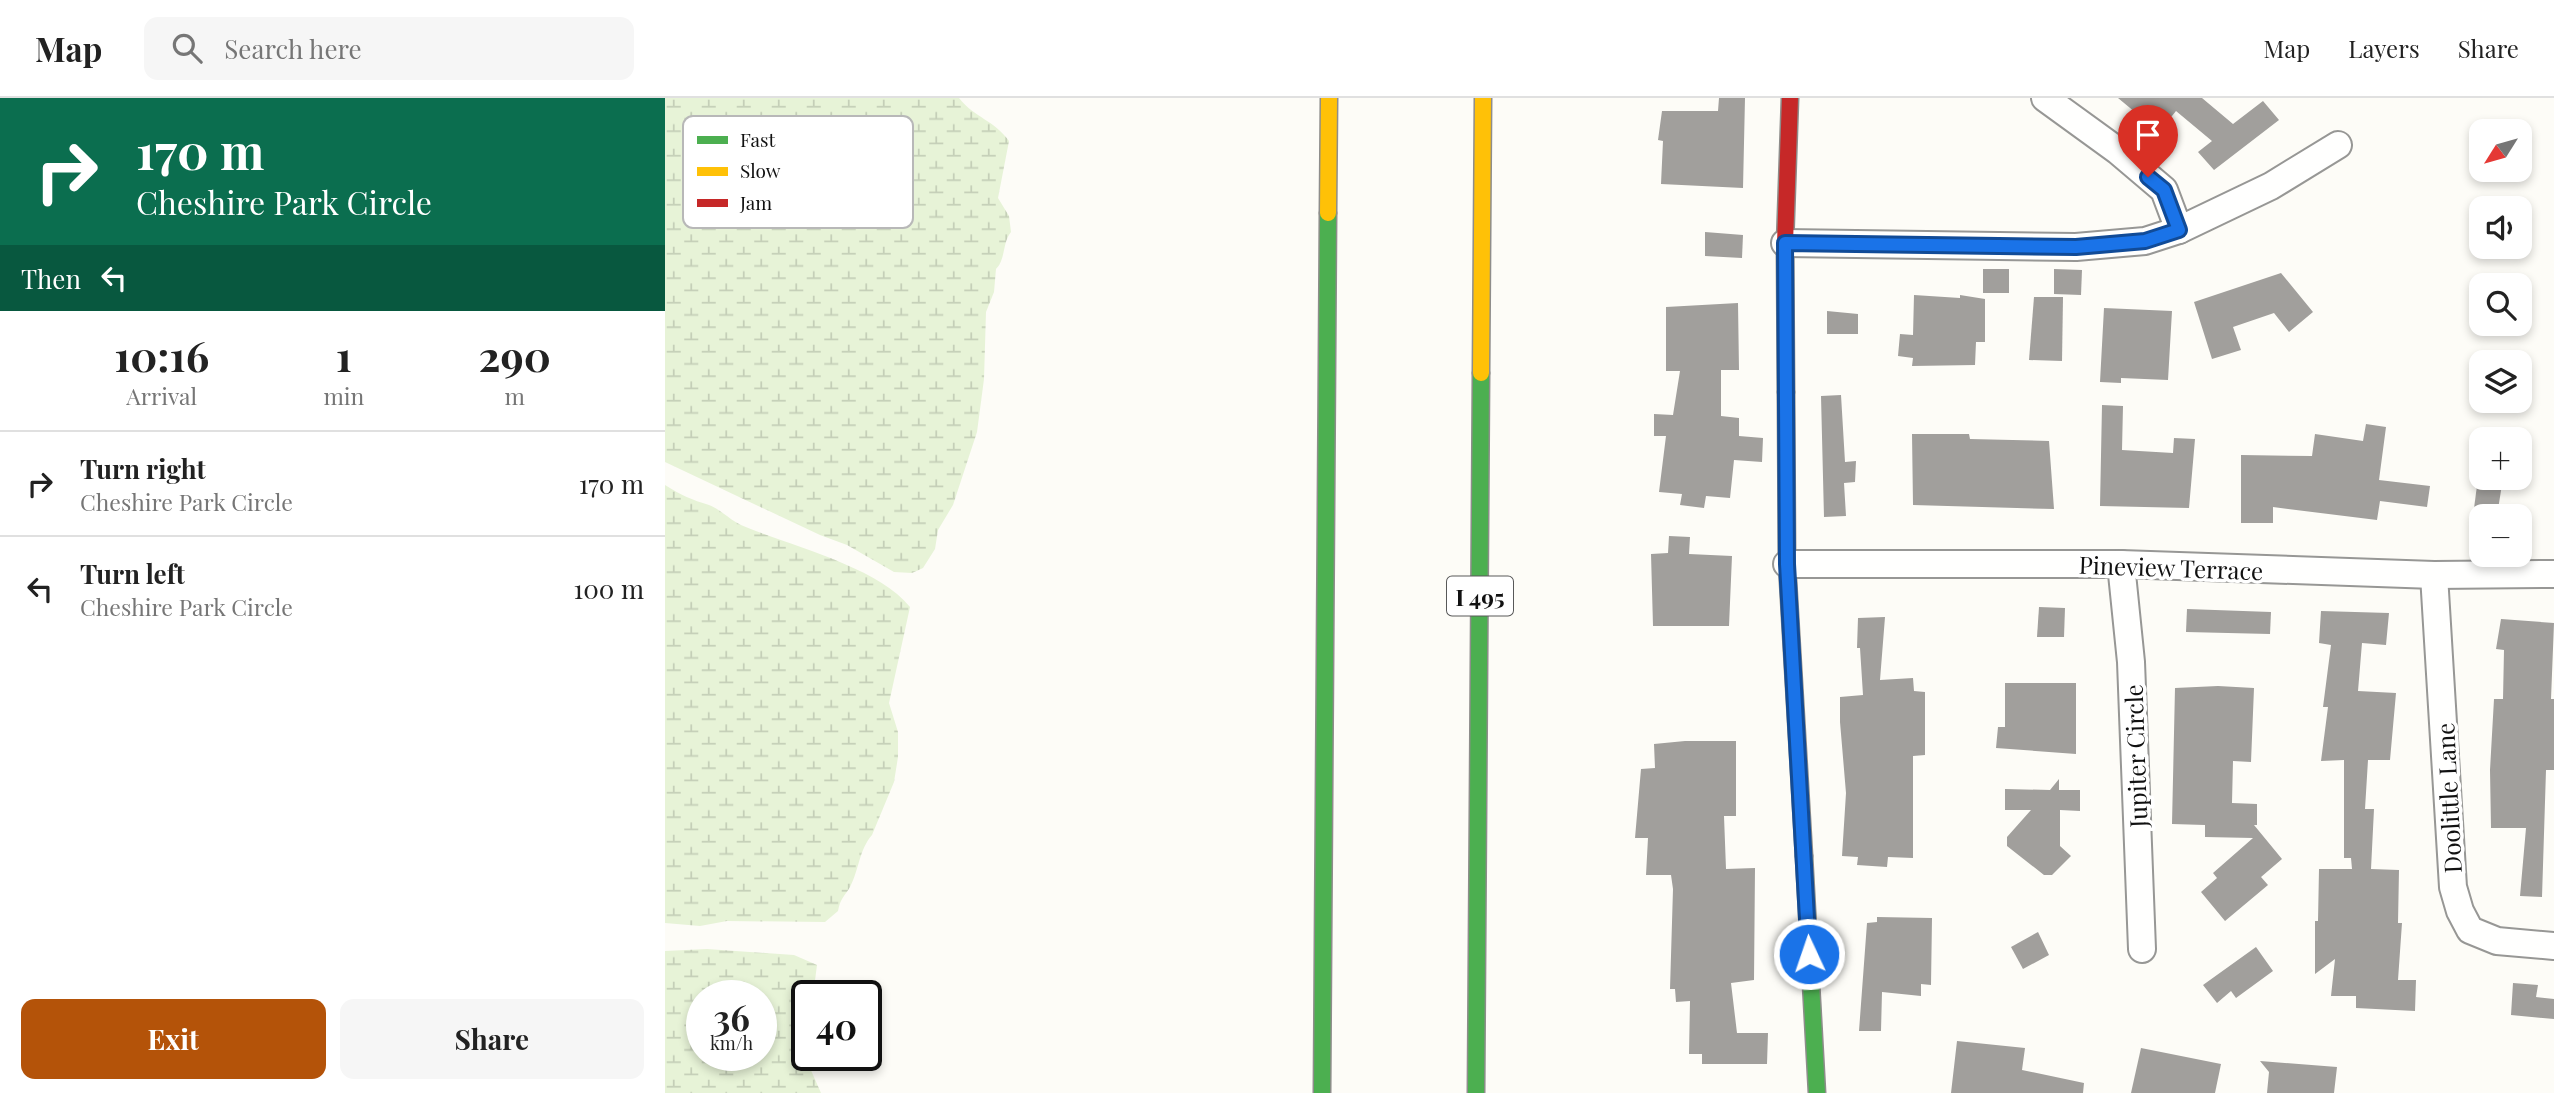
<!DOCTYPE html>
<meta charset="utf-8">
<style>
:root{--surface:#fff;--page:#f6f6f6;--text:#222;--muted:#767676;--line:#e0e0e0;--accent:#b45309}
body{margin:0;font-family:"Playfair Display",serif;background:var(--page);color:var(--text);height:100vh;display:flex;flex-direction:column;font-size:26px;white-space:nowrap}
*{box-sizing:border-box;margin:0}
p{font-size:23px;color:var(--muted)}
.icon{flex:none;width:38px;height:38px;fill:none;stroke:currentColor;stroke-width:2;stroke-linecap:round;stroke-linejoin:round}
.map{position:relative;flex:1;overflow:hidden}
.side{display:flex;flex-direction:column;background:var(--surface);width:665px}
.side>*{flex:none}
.hud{background:#0b6e4f;color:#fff;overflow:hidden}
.needle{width:46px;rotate:233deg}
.tools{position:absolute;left:1804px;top:21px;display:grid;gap:14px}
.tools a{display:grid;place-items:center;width:63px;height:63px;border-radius:14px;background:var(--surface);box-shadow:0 4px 10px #0003;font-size:35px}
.speed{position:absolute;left:21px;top:882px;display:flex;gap:14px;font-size:35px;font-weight:700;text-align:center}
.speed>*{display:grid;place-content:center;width:91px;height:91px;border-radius:50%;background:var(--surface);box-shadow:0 4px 10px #0003;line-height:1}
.speed small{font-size:18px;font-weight:400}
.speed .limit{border:4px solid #111;border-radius:10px;background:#fff;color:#111}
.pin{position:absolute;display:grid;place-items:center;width:60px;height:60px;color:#fff;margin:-72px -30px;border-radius:50% 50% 50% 0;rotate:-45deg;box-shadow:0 0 7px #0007}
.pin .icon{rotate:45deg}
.me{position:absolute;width:77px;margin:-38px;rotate:357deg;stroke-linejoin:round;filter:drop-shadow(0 0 5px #0008)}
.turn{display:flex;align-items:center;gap:24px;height:147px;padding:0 21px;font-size:32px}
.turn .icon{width:91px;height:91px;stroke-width:2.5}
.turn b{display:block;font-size:49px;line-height:60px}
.then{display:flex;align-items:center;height:66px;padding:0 21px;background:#0003;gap:14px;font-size:26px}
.eta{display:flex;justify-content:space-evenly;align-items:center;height:119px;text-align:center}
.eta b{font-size:42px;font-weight:700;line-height:49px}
.button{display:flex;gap:14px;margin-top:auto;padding:14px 21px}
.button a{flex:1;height:80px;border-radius:14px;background:var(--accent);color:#fff;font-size:28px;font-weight:700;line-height:80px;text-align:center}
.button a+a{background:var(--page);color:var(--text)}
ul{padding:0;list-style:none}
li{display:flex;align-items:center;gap:21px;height:105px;padding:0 21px;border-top:2px solid var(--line)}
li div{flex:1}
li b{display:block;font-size:26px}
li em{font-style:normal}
header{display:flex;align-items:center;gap:42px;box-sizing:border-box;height:98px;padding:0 35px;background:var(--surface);border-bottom:2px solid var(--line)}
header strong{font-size:33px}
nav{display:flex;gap:38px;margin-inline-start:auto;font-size:24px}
.search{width:490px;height:63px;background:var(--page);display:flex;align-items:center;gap:18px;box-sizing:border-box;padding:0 24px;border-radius:14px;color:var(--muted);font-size:26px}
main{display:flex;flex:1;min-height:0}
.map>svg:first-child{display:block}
.wetland{fill:url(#wetland-marsh);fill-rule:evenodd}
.building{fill:#a19f9c}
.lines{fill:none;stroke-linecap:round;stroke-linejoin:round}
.street-casing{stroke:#979795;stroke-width:30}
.fast-casing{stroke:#8e8d8b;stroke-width:19}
.slow-casing{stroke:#8e8d8b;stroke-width:19}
.jam-casing{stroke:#8e8d8b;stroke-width:19}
.street{stroke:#fffffe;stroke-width:26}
.fast{stroke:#4caf50;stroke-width:16}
.slow{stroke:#ffc107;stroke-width:16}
.jam{stroke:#c62828;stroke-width:16}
.route-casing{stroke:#114b97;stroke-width:18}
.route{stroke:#1a73e8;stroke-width:12}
.labels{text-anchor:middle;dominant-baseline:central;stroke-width:7;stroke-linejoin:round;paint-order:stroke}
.shield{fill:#fff;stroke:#585858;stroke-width:2}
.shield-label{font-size:23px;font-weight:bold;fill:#111}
.street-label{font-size:24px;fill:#111;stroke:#fff}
.key{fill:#fff;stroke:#b8b8b8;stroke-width:2}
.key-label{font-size:19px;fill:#111}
</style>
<header>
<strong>Map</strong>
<div class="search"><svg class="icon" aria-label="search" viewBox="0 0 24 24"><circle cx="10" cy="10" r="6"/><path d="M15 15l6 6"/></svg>Search here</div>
<nav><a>Map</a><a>Layers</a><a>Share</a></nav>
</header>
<main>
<section class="side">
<div class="hud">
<div class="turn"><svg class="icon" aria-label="right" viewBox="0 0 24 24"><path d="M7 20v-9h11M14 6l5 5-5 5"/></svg><div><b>170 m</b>Cheshire Park Circle</div></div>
<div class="then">Then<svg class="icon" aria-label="left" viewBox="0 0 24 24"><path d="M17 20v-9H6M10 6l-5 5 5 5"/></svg></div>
</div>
<div class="eta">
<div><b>10:16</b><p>Arrival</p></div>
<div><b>1</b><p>min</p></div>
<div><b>290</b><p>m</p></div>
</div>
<ul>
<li><svg class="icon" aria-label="right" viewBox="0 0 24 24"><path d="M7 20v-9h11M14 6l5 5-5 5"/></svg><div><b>Turn right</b><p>Cheshire Park Circle</p></div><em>170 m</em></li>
<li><svg class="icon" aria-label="left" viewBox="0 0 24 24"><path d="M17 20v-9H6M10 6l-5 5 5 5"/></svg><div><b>Turn left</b><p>Cheshire Park Circle</p></div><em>100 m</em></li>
</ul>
<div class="button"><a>Exit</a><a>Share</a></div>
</section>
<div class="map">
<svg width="1889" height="995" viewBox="0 0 1889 995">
<defs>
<pattern id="wetland-marsh" width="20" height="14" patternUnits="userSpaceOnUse" patternTransform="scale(1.75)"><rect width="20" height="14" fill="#e7f3d7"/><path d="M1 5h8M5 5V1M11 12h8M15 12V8" fill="none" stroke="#c5cfb8"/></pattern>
</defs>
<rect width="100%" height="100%" fill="#fdfcf7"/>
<!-- wetland -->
<g class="wetland">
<path d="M0 0H294C311 21 328 21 344 43L333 100 344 118 346 134C337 145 341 161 331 171L329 194 321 214 319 281 312 334 288 407 273 432 270 451 258 470 247 475 229 474 182 447 155 437 0 364Z"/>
<path d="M0 387C16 397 27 402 44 407 55 411 65 422 76 427 125 448 212 468 245 509L224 605 233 634V659L229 684 207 737C194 752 194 772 185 789 179 799 175 801 173 813L160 824 62 823 35 828 0 825Z"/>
<path d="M42 851 129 857 152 867 148 898H142L141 961 156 995H0V853ZM37 898H96V957H37Z"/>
</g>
<!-- building -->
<g class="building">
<polygon points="1054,0 1080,0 1078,90 996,86 998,43 993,42 997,13 1053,13"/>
<polygon points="1453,0 1537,0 1568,26 1598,3 1614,22 1549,72 1533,54 1547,43 1511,13 1494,34"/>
<polygon points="1040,134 1078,137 1077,160 1040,158"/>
<rect x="1318" y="171" width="26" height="24"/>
<polygon points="1389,171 1417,172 1416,197 1389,196"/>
<polygon points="1616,175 1648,214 1624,234 1609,215 1568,229 1576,252 1547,261 1529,204"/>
<polygon points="1249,197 1295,200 1295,197 1320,201 1320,244 1311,244 1310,267 1247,268 1248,260 1233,258 1235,236 1248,237"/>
<polygon points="1369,199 1398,199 1397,263 1364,262"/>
<polygon points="1073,205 1074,272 1056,272 1056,318 1074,320 1074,338 1098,340 1097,364 1069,362 1065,400 1041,398 1039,410 1015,407 1017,396 994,394 1001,338 989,338 989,316 1008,317 1015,273 1001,273 1001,209"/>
<polygon points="1439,210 1507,213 1503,282 1456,280 1456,285 1435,284"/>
<polygon points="1162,213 1193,216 1193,236 1162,236"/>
<polygon points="1176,297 1180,364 1191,363 1190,384 1179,385 1181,418 1159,419 1156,298"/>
<polygon points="1437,307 1458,308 1457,352 1508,355 1509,340 1530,341 1524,410 1435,408"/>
<polygon points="1701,326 1721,329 1714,382 1765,388 1762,409 1715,403 1712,422 1608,409 1608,425 1576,425 1576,357 1647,358 1650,336 1698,343"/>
<polygon points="1247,336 1304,336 1305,341 1384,343 1389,411 1248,407"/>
<polygon points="1813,380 1838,380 1832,418 1808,418"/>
<polygon points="1004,438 1025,439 1024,456 1067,458 1064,528 988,528 986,456 1003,455"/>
<polygon points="1374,509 1400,510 1399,539 1372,539"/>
<polygon points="1522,511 1606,514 1605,536 1521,534"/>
<polygon points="1656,513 1724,515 1721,547 1697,545 1693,593 1731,595 1725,662 1703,662 1700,711 1709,711 1706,771 1734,772 1733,825 1737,825 1733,882 1751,882 1750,913 1691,910 1691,898 1666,898 1670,861 1650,876 1650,823 1653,823 1654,771 1687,771 1686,760 1679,760 1679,662 1656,663 1663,609 1658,609 1666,547 1654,545"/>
<polygon points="1220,519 1215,582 1248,580 1249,593 1260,594 1260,657 1248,658 1248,760 1223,759 1222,769 1192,767 1193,759 1177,758 1181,695 1175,624 1175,599 1198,597 1195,550 1192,550 1193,520"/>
<polygon points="1836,521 1889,525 1886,601 1889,601 1889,672 1881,672 1877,799 1855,798 1861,730 1826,730 1825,672 1829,601 1838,601 1839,552 1831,551"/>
<polygon points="1340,585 1411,585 1411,656 1331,650 1333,629 1340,629"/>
<polygon points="1553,588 1589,590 1586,664 1568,663 1567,705 1592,706 1592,727 1589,727 1617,761 1596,779 1603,787 1560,823 1536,794 1552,780 1548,775 1588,740 1540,739 1540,727 1507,726 1510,590"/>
<polygon points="1020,643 1071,643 1071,718 1059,718 1061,771 1090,770 1089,882 1066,885 1072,935 1103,935 1102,966 1037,966 1037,956 1024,956 1025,903 1011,904 1010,891 1005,891 1008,791 1006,777 981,777 983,740 970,740 976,671 990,670 989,646"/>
<polygon points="1394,681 1394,692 1415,692 1415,713 1395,712 1395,748 1406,758 1387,777 1379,777 1342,748 1342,739 1366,712 1340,712 1340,691 1385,692"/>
<polygon points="1212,819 1267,820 1266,887 1256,886 1256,898 1217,894 1216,933 1194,933 1202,825 1212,824"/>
<polygon points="1373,834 1384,857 1358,871 1346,849"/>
<polygon points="1591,849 1608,873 1571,900 1566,893 1552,905 1538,887"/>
<polygon points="1848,885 1873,887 1871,899 1889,901 1889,921 1846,917"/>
<polygon points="1292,943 1360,950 1357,972 1419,985 1418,995 1286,995"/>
<polygon points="1476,950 1556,966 1550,995 1466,995"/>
<polygon points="1595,963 1672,969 1669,995 1602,995 1604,974"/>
</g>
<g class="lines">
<!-- street casing -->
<g class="street-casing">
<g id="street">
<polyline points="1380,0 1453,53 1499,92 1514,132"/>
<polyline points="1120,145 1411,149 1480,143 1514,132 1606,88 1673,47"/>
<polyline points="1122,466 1456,466 1769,477 1889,476"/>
<polyline points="1456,466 1466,564 1477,851"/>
<polyline points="1769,477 1788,789 1795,813 1805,832 1832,843 1889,848"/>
</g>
</g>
<!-- fast casing -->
<g class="fast-casing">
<g id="fast">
<polyline points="1139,758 1152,995"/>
<polyline points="657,995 663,115"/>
<polyline points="811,995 816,275"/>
</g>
</g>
<!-- slow casing -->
<g class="slow-casing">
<g id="slow">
<polyline points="663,115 664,0"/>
<polyline points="816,275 818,0"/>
<polyline points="1121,294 1122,466 1139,758"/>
</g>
</g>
<!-- jam casing -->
<g class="jam-casing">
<polyline id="jam" points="1121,294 1120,145 1125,0"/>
</g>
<!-- street -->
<use href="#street" class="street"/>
<!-- fast -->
<use href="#fast" class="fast"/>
<!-- slow -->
<use href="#slow" class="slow"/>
<!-- jam -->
<use href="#jam" class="jam"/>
</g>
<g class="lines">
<!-- route casing -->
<g class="route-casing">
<polyline id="route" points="1144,856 1122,466 1120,145 1411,149 1480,143 1514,132 1499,92 1483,79"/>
</g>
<!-- route -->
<use href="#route" class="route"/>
</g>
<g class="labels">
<!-- shield labels -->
<rect class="shield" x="782" y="478.5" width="66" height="39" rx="5"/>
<g class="shield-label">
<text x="815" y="498">I 495</text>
</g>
<!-- street labels -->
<g class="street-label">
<text transform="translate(1506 469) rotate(2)">Pineview Terrace</text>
<text transform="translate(1470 658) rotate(-92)">Jupiter Circle</text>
<text transform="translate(1783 700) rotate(-93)">Doolittle Lane</text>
</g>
</g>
<!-- legend -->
<rect x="18" y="18" width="230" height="112" rx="10" class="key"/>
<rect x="32" y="38" width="31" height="8" fill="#4caf50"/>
<rect x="32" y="69" width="31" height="9" fill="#ffc107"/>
<rect x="32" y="101" width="31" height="8" fill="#c62828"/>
<g class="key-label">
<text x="75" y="49">Fast</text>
<text x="75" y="80">Slow</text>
<text x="75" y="112">Jam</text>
</g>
</svg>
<div class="tools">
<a><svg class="needle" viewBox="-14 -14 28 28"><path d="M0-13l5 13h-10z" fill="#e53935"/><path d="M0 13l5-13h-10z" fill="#767676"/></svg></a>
<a><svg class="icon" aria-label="sound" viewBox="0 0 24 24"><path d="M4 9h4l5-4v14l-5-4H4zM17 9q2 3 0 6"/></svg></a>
<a><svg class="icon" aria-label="search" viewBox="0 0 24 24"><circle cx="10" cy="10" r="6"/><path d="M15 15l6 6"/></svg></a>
<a><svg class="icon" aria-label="layers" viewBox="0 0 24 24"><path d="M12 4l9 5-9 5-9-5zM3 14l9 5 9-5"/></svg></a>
<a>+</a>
<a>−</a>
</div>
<div class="speed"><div>36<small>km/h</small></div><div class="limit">40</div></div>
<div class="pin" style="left:1483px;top:79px;background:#d93025"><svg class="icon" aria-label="arrive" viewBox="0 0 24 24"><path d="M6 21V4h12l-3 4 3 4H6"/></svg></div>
<svg class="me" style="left:1144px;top:856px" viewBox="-20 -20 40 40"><circle r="17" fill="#1a73e8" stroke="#fff" stroke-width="3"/><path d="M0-11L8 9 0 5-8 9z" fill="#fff"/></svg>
</div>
</main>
